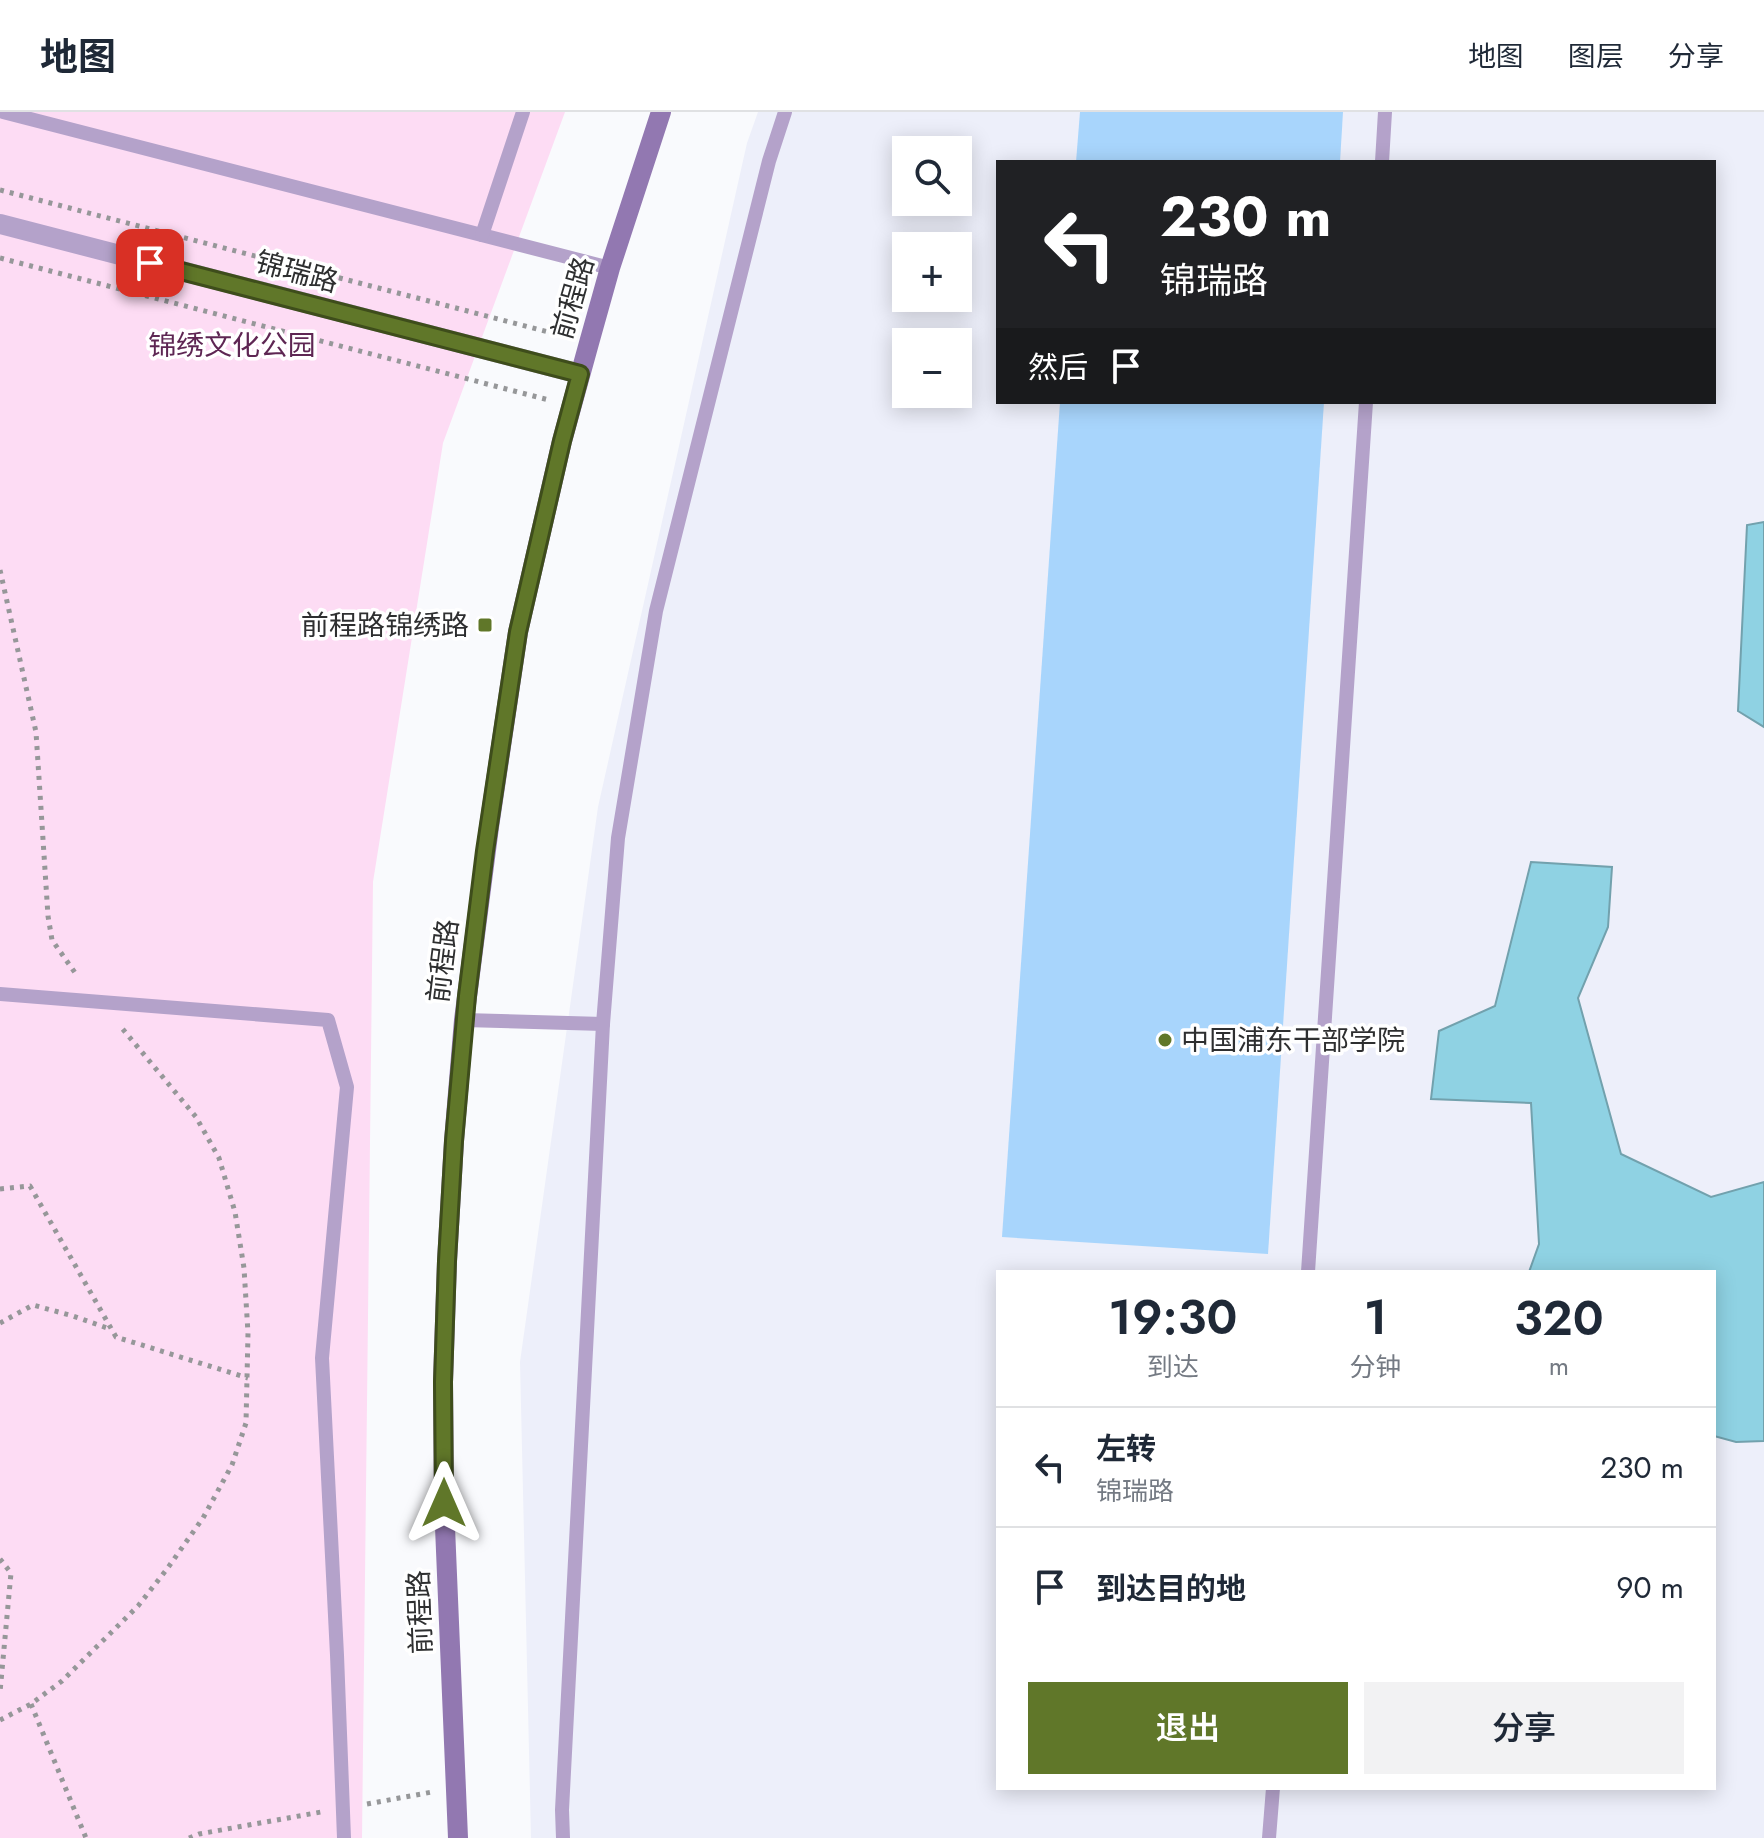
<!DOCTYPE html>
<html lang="zh">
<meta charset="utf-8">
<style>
:root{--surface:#fff;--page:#f2f2f3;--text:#1f2937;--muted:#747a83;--line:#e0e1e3;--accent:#607729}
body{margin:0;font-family:Jost,"Noto Sans SC",sans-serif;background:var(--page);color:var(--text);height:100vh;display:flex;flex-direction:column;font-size:30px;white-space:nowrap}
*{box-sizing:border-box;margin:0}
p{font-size:26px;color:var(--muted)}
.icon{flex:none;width:44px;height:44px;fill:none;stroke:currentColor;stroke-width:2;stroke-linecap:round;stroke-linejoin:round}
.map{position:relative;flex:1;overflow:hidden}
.side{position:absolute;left:996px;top:1158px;width:720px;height:520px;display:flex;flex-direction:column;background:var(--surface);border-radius:0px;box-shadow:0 4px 20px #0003}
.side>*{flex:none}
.guide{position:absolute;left:996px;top:48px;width:720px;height:244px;border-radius:0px;box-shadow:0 4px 20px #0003;background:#202124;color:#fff;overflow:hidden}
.fabs{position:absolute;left:892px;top:24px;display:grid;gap:16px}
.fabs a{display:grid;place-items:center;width:80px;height:80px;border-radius:0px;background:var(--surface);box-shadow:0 4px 20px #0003;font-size:40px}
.pin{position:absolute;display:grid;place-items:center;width:68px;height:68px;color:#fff;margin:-34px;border-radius:16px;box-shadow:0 4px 12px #0006}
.me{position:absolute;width:88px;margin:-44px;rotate:0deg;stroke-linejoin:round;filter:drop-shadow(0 0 6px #0008)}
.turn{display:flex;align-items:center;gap:28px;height:168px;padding:0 32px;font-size:36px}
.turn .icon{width:104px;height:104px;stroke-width:2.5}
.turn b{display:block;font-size:56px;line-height:68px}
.then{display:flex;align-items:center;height:76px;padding:0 32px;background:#0003;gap:16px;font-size:30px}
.eta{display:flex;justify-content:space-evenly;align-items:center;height:136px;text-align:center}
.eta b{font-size:48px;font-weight:600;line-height:56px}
.button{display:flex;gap:16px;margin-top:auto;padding:16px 32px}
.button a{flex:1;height:92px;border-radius:0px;background:var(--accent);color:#fff;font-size:32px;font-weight:600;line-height:92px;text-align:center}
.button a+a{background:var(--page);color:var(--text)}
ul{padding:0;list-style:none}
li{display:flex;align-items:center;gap:24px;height:120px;padding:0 32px;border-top:2px solid var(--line)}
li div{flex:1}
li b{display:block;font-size:30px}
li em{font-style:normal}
header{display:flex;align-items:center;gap:48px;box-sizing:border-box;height:112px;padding:0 40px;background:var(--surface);border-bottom:2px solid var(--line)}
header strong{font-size:38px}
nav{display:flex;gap:44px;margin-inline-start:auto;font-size:28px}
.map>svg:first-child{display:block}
.built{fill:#edeffa;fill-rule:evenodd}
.green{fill:#fddcf4}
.water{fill:#8fd2e3;stroke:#72a1ad;stroke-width:2}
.building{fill:#a8d5fc}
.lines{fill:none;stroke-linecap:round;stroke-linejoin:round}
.path{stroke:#969799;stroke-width:5;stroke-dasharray:4 6;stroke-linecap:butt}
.lane{stroke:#b4a2ca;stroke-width:14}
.street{stroke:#b4a2ca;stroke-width:20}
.secondary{stroke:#9278b1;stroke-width:20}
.route-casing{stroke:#3e4d1b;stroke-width:20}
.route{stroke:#607729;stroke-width:14}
.poi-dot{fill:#607729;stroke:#fff;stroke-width:3}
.labels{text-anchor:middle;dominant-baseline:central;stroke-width:7;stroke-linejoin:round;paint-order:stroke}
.street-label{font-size:28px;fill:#2e2f30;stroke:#fff}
.park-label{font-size:28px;fill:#5e2653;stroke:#fff}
.poi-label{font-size:28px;fill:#2e2f30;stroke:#fff;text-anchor:end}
</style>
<header>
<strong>地图</strong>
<nav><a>地图</a><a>图层</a><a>分享</a></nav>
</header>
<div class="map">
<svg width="1764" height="1726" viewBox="0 0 1764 1726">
<rect width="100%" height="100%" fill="#f9fafd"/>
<!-- built -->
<path class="built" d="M758 0H1764V1726H531L520 1250 598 695 747 31ZM906 38H958V90H906ZM998 50H1714V290H998ZM906 134H958V186H906ZM906 230H958V282H906ZM998 1160H1714V1676H998Z"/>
<!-- green -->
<polygon class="green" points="0,0 565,0 443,331 373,770 362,1726 0,1726"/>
<!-- water -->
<g class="water">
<polygon points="1764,410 1764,615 1738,599 1747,413"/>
<polygon points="1531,750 1612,755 1608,815 1578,886 1621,1042 1711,1085 1764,1070 1764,1329 1736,1330 1714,1324 1714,1160 1529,1160 1539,1132 1531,991 1431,987 1439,919 1495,894"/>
</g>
<!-- building -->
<g class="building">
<polygon points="1080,0 1343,0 1340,50 1076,50"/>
<polygon points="1060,290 1324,290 1268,1142 1002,1125"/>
</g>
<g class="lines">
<!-- path -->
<g class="path">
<polyline points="0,78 564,224"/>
<polyline points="0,146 549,288"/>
<polyline points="0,458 36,620 48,804 52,828 78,865"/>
<polyline points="0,1077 30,1074 116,1225 248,1266"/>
<polyline points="0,1211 33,1193 73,1204 110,1217"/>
<polyline points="0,1447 11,1461 0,1580"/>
<polyline points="31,1592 86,1726"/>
<polyline points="0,1608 31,1592 62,1569 138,1494 167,1457 203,1406 232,1353 246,1311 248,1221 244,1156 235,1100 219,1046 196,1005 121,915"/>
<polyline points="367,1692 432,1680"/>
<polyline points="189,1726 199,1722 321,1700"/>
</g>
<!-- lane -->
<g class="lane">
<polyline points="3,0 610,156"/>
<polyline points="1382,50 1385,0"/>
<polyline points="482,123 523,0"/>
<polyline points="0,882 328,908 347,975 322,1246 337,1543 344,1726"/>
<polyline points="464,908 603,912"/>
<polyline points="1308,1160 1366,290"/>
<polyline points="563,1726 562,1698 603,912 618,726 656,499 769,49 785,0"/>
<polyline points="1269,1726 1273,1676"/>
</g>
<!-- street -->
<polyline class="street" points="0,112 580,262"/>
<!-- secondary -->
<polyline class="secondary" points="458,1726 444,1391 443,1270 447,1149 454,1029 464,908 489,715 518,520 562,329 589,231 610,156 661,0"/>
</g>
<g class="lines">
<!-- route casing -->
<g class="route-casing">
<polyline id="route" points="150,151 580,262 562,329 518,520 485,739 467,884 454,1029 447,1149 443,1270 444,1391"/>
</g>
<!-- route -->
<use href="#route" class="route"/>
</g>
<!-- markers -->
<g class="poi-dot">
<rect x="477" y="505" width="16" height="16" rx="4"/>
<circle cx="1165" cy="928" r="8"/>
</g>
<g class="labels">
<!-- street labels -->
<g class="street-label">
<text transform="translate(297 160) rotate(15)">锦瑞路</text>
<text transform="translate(573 186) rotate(-74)">前程路</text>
<text transform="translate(443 849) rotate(-83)">前程路</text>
<text transform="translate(420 1500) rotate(-92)">前程路</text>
</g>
<!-- park labels -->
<g class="park-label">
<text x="232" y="233">锦绣文化公园</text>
</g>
<!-- poi labels -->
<g class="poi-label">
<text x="469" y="513">前程路锦绣路</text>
<text x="1181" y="928" text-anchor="start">中国浦东干部学院</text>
</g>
</g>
</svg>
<div class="fabs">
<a><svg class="icon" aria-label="search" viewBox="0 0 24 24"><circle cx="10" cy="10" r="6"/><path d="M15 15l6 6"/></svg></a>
<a>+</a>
<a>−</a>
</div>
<div class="pin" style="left:150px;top:151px;background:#d93025"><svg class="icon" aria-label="arrive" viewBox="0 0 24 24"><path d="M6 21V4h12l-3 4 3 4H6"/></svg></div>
<svg class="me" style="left:444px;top:1391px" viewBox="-20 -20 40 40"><path d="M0-17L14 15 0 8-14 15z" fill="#607729" stroke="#fff" stroke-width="4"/></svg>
<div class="guide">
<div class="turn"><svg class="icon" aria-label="left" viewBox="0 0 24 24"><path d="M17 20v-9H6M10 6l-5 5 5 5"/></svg><div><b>230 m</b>锦瑞路</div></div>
<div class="then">然后<svg class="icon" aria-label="arrive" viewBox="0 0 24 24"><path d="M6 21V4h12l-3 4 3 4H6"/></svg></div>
</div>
<section class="side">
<div class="eta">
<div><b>19:30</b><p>到达</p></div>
<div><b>1</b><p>分钟</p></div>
<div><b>320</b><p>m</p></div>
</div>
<ul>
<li><svg class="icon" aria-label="left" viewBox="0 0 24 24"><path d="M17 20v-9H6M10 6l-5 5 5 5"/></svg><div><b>左转</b><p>锦瑞路</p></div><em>230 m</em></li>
<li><svg class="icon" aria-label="arrive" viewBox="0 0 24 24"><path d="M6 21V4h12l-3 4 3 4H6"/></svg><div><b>到达目的地</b></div><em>90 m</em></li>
</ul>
<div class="button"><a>退出</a><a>分享</a></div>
</section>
</div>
